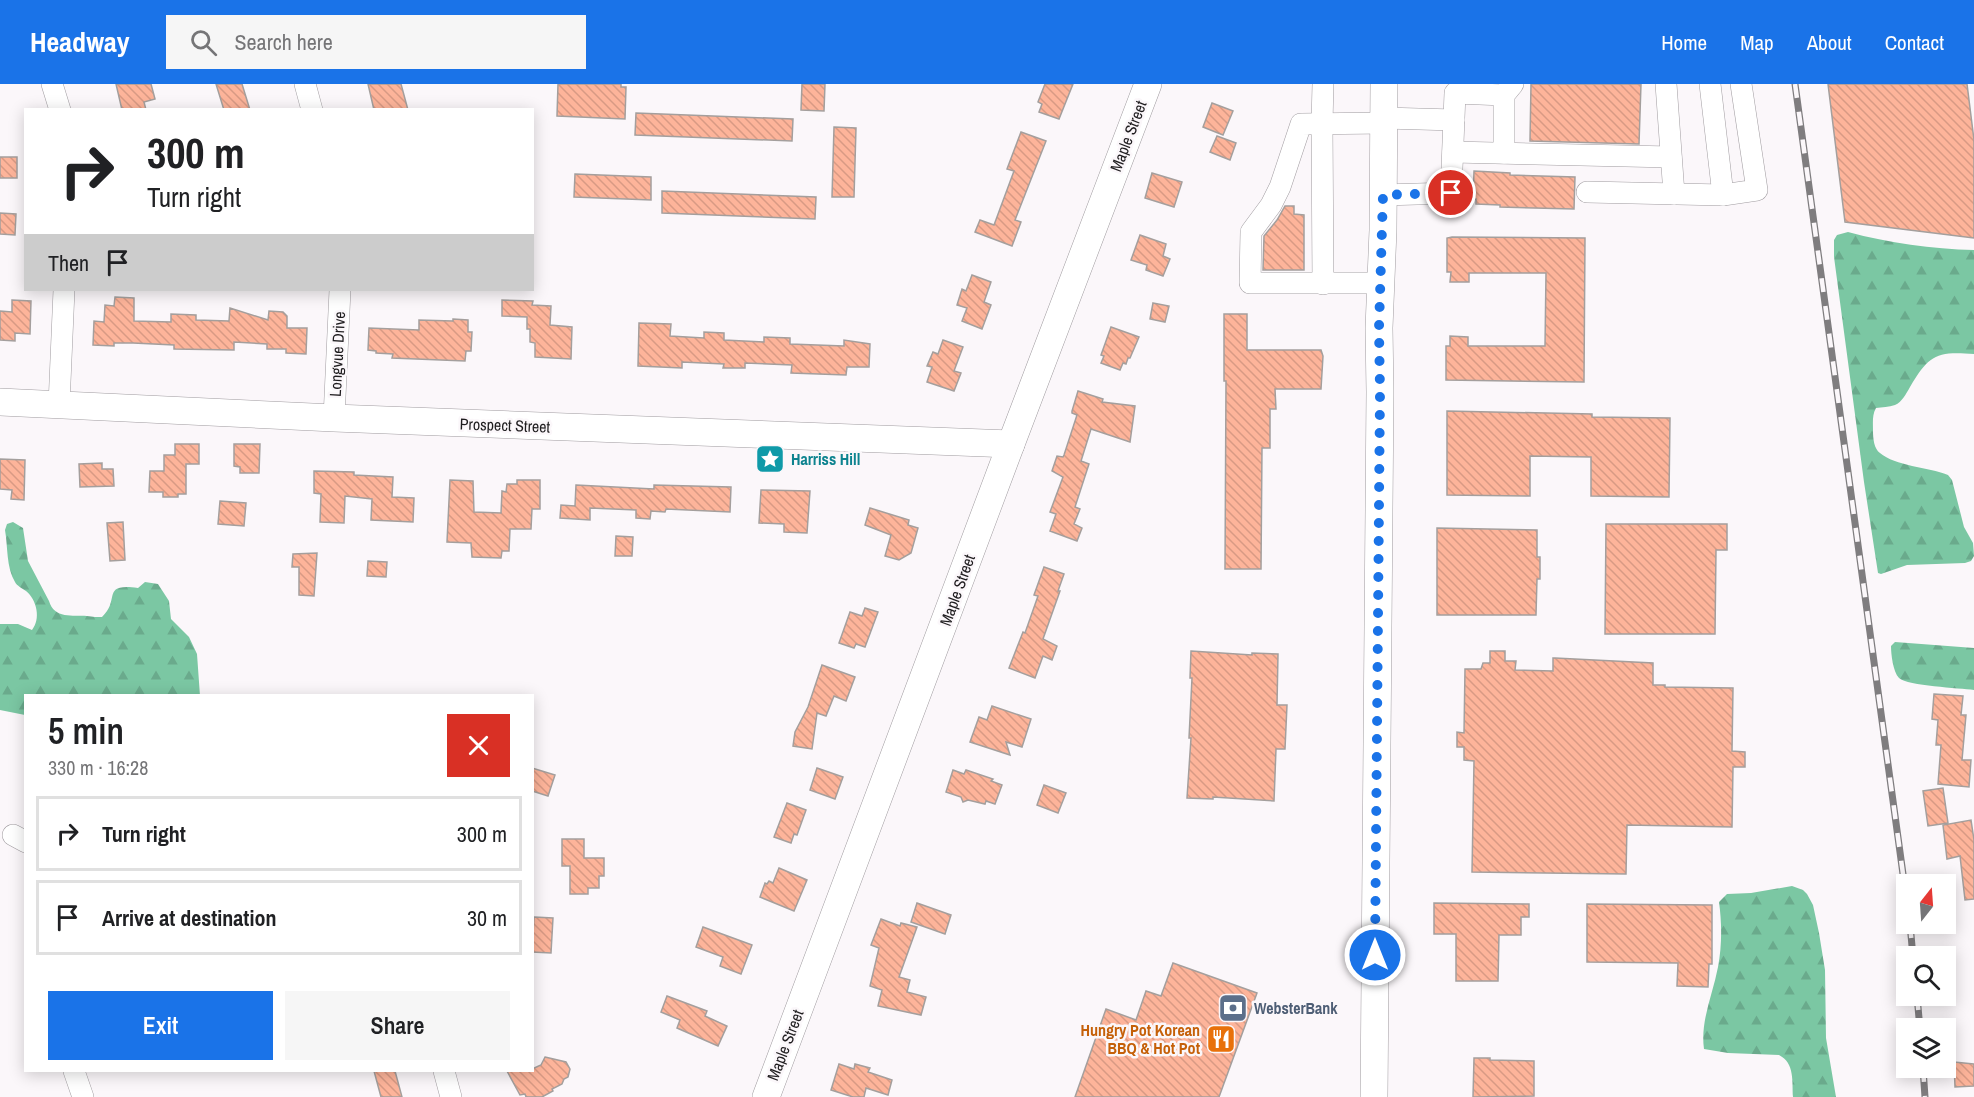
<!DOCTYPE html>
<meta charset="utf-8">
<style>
:root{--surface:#fff;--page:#f6f6f6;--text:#202124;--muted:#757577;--line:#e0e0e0;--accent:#1a73e8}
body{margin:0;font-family:"Archivo Narrow",sans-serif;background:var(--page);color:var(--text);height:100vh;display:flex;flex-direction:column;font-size:22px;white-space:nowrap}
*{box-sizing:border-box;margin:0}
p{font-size:20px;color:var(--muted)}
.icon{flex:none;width:33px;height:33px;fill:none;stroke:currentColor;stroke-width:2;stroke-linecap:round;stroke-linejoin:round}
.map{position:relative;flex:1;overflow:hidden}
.panel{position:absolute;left:24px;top:610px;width:510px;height:378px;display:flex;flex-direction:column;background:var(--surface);border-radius:0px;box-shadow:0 3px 15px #0003}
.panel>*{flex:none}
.top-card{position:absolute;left:24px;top:24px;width:510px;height:183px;border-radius:0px;box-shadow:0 3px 15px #0003;background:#fff;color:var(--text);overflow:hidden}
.needle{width:39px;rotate:17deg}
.buttons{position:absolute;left:1896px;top:790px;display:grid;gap:12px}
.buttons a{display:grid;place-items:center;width:60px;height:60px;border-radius:0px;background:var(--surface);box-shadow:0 3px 15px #0003;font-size:30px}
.pin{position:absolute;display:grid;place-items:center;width:51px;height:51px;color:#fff;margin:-26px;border:3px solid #fff;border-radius:50%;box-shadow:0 2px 6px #0007}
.me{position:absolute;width:66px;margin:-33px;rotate:0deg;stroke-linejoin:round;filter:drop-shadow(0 0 4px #0008)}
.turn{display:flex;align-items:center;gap:21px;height:126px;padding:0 24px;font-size:27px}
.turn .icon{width:78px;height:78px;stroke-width:2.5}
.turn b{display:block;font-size:42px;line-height:51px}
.then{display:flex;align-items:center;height:57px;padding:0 24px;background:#0003;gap:12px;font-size:22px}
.round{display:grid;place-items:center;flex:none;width:63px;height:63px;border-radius:0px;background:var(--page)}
.summary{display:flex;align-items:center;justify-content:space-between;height:102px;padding:0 24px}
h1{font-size:36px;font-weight:600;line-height:45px}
.button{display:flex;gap:12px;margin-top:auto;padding:12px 24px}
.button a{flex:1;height:69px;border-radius:0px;background:var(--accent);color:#fff;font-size:24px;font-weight:600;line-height:69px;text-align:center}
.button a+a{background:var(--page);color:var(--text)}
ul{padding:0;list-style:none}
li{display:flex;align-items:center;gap:18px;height:75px;margin:0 12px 9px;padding:0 12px;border:3px solid var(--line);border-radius:0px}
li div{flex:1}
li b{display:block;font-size:22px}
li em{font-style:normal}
header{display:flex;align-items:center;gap:36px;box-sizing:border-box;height:84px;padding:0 30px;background:var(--accent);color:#fff}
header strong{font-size:28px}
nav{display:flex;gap:33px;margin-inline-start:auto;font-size:21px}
.search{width:420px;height:54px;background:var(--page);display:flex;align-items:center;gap:15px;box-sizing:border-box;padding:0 21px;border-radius:0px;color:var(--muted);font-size:22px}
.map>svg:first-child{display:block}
.forest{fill:url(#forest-firs)}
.building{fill:url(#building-back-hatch);stroke:#a49f9d;stroke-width:1.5}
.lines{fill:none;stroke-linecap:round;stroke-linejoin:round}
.minor-casing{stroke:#a09ca0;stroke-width:22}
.major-casing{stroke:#a09ca0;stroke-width:28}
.minor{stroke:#fff;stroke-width:21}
.major{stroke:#fff;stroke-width:27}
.rail-casing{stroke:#7f7d7f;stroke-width:7}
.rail{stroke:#fbf7fa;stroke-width:4.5;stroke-dasharray:14;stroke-linecap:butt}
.route{stroke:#1a73e8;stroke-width:10;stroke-dasharray:0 18}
.labels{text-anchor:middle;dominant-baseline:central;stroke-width:5;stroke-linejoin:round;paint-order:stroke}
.street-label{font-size:16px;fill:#1f1d1f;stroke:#fbf7fa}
.culture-label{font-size:16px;font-weight:bold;fill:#0d838f;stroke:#fbf7fa;text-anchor:start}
.service-label{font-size:16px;font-weight:bold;fill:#4e5e75;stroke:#fbf7fa;text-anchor:start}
.food-label{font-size:16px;font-weight:bold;fill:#c56008;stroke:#fbf7fa;text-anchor:end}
</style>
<header>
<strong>Headway</strong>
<div class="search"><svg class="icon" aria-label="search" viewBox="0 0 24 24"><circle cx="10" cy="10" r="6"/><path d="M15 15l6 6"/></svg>Search here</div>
<nav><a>Home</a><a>Map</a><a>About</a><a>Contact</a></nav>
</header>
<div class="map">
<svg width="1974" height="1013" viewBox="0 0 1974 1013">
<defs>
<pattern id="forest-firs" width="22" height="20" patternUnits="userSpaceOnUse" patternTransform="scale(1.5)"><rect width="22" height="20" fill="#7bc7a3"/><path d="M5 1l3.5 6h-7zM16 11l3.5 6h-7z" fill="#6aaa8c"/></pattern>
<pattern id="building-back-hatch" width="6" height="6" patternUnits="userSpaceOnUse" patternTransform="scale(1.5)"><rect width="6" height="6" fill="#fdb49a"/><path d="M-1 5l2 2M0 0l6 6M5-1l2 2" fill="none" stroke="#d89a84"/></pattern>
</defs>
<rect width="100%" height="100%" fill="#fbf7fa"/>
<!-- forest -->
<g class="forest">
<path d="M1848 148C1889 159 1932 165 1974 166V270C1936 267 1929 271 1910 303 1906 310 1902 318 1895 321 1889 323 1882 323 1876 324 1872 331 1873 339 1873 347 1873 354 1874 365 1880 369 1895 382 1928 383 1948 391L1952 396 1964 443 1973 459 1974 472 1971 477 1965 479 1907 481 1881 490 1878 489 1864 398 1834 173V156L1837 151Z"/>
<path d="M13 438 23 444 28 477 49 517C54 535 73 531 87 532 93 533 97 533 102 533 121 516 100 499 138 504L145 498 158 500 169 517 171 535 189 553 197 570 200 612H26L25 631 0 626V540H18L32 546C41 535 37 516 26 507 22 504 17 502 15 498 6 483 8 463 5 446L7 440Z"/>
<path d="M1895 558 1974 564V606C1959 604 1908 602 1899 594 1893 588 1891 570 1891 562Z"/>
<path d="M1792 802 1803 806 1807 810 1813 821 1819 849 1825 886 1826 954 1836 1013H1793C1792 998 1795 979 1779 971L1728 969 1704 965C1700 937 1713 910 1718 883 1722 862 1722 839 1719 818L1727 810 1751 809Z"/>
</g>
<!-- building -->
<g class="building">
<polygon points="116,0 151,0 155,15 144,18 146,26 122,26"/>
<polygon points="216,0 242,0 250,26 224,26"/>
<polygon points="368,0 401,0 408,26 374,26"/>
<polygon points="558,0 621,0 621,3 626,3 625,35 557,32"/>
<polygon points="802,0 825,0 824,27 801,26"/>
<polygon points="1045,0 1073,0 1059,35 1039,28 1042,20 1038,18"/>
<polygon points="1531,0 1641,0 1639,60 1530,57"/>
<polygon points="1828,0 1967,0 1974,56 1974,154 1845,138"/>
<polygon points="1212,19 1233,27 1223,51 1203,43"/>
<polygon points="636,29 793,35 792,57 635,51"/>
<polygon points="834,43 856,44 854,113 832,113"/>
<polygon points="1021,48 1046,57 1015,136 1021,138 1012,162 975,148 980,136 994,141 1014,87 1007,85"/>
<polygon points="1217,52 1236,59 1230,76 1210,68"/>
<rect x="0" y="73" width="17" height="21"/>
<polygon points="1474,87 1510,89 1510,91 1575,93 1574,125 1500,123 1500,121 1476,120 1476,115 1473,115"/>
<polygon points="1152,89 1182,98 1174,123 1145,114"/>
<polygon points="575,90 651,93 651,116 574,113"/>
<polygon points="662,107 816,113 815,135 662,129"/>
<polygon points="1285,122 1294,122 1294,130 1304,131 1304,186 1263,186 1264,152 1277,136"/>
<polygon points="0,129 16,130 15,151 0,150"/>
<polygon points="1140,151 1166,160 1163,172 1170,175 1163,192 1146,186 1147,181 1131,176"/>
<polygon points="1452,153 1585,154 1584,298 1446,296 1446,262 1450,262 1450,252 1468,253 1468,262 1545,262 1546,189 1469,189 1469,198 1450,198 1451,188 1447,188 1447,154"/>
<polygon points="972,191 991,198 984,218 991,221 982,245 962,237 967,224 957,221 962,205 966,207"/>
<polygon points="115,213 134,214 134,237 171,238 171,230 196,231 196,236 229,237 230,224 268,236 269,227 283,228 287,232 287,244 307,244 306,270 286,269 286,265 267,265 267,260 234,258 234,266 174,265 174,261 133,259 114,259 114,262 93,261 94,237 104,238 105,221 114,222"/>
<polygon points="12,216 31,217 30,250 15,249 15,257 0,256 0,227 12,228"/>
<polygon points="502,216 533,217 532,221 551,222 550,241 572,243 571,275 535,273 535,259 530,258 530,245 527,245 527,233 502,232"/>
<polygon points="1153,219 1169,222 1165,238 1150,235"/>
<polygon points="1224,230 1247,230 1247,266 1321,266 1323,272 1321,305 1275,305 1276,325 1270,325 1270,364 1262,364 1261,485 1225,485 1226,297 1224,297"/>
<polygon points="453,235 468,236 468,248 472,248 471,267 466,267 465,277 392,274 393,270 376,269 376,267 368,266 369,244 419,246 419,236 453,237"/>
<polygon points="639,239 671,240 670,252 704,254 704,248 724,249 724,256 764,258 764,253 790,254 790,260 844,262 844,256 870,260 869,283 847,283 846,291 791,289 792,281 745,279 745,284 723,284 724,280 682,278 682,284 638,282"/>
<polygon points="1111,243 1139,253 1130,274 1128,274 1126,280 1123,279 1120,286 1101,279 1104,272 1101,271"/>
<polygon points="943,256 963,263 954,287 961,289 954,307 927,298 932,283 927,282 933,268 938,270"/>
<polygon points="1078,307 1103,315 1102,318 1135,322 1130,358 1091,345 1081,377 1089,380 1075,423 1080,425 1074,440 1082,444 1077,457 1050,447 1056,430 1050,428 1063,393 1052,387 1057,372 1063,373 1064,371 1077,331 1072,329 1072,327"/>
<polygon points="1447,327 1592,330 1592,333 1670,334 1669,413 1591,412 1591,373 1530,372 1530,412 1447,411"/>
<polygon points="175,360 199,360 199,380 186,380 186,410 178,410 178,413 163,413 163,408 149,408 150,387 164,387 164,371 175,371"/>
<polygon points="234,360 260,360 259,389 240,389 240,383 234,382"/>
<polygon points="0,375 25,376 24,416 11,415 12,406 0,405"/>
<polygon points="102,379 102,385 113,385 114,402 80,403 79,380"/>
<polygon points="314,387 354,388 354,391 393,393 392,413 414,414 413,438 371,436 372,415 345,412 344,439 320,438 321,410 314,409"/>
<polygon points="450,396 473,397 474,428 501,429 502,407 506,408 507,400 517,400 517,396 540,396 540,425 532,425 531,445 510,445 509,467 502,467 501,474 472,473 471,459 447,458"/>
<polygon points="576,401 654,405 654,401 731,403 730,428 666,425 665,428 651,427 650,435 636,434 636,426 590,424 590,436 560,434 561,421 575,422"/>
<polygon points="761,406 810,407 807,449 784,448 784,440 759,439"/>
<polygon points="220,417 246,419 244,442 218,440"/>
<polygon points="870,424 909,436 908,441 918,444 911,469 899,476 885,472 891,451 865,441"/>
<polygon points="123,438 125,476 110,477 107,439"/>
<polygon points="1606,440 1727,440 1727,466 1716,466 1715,550 1605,550"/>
<polygon points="1437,444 1537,446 1537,473 1540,473 1540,495 1537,495 1536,531 1437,531"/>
<polygon points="616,452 633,453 632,472 615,472"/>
<polygon points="317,469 314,512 299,511 299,483 292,483 293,470"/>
<polygon points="368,477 387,478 386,493 367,492"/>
<polygon points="1044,483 1064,490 1058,507 1060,507 1043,555 1057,562 1052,576 1043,572 1035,594 1009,584 1023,548 1025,549 1038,512 1034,511"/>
<polygon points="865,524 878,528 865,563 856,560 854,564 839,559 850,528 862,532"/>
<polygon points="1191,567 1252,571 1252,569 1278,570 1277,621 1287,621 1285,665 1276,665 1274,717 1213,713 1213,715 1187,714 1191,654 1189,654 1192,594 1190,594"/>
<polygon points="1490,567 1505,567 1505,577 1516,577 1515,586 1553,587 1553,574 1555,574 1653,579 1653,601 1665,601 1665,603 1733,604 1732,667 1745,668 1745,683 1733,683 1732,743 1627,741 1626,790 1472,788 1474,677 1464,676 1464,663 1457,663 1457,648 1464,649 1465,585 1481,585 1483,579 1490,579"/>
<polygon points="822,581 855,593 846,617 834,612 826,632 817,629 812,665 793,662 795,648 808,623"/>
<polygon points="1934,610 1963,612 1961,631 1966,631 1962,676 1971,676 1969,703 1938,700 1941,661 1936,661 1938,636 1932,635"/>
<polygon points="992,622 1031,635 1022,663 1006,658 1010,671 970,658 979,633 987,636"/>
<polygon points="532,684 555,691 548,712 532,707"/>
<polygon points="817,684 843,693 835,715 810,706"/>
<polygon points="953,686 964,690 966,686 993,695 991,697 1002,701 995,720 986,717 985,720 968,716 963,718 961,713 946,708"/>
<polygon points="1044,701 1066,709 1058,729 1037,721"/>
<polygon points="1943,704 1948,739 1928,742 1923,707"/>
<polygon points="787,719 806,726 797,751 794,750 791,759 774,753"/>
<polygon points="1971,736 1974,756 1974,815 1965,816 1960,772 1947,775 1943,741"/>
<polygon points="562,755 584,755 584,774 604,774 604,792 599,792 599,804 588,804 588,810 570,810 570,782 562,782"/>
<polygon points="779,784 807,796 794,827 760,813 765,799 767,800 769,797 773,799"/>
<polygon points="917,819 951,831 945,850 911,838"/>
<polygon points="1434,819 1529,820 1529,833 1521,833 1521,851 1499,851 1498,897 1456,897 1456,850 1434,850"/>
<polygon points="1587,820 1712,821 1712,880 1709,880 1708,903 1677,902 1678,879 1587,878"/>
<polygon points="534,833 553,834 551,869 532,868"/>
<polygon points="881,835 900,842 901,839 917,843 899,893 910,896 907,908 926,913 921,931 878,922 882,906 870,902 879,864 871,861"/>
<polygon points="703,843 752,861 741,890 720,882 723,873 696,863"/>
<polygon points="1173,879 1257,909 1219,1013 1075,1013 1106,925 1136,936 1146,907 1161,912"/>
<polygon points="667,912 707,927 705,932 727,942 718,962 677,944 680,936 661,928"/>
<polygon points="545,973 566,978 570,985 568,993 564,995 562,1000 552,1005 553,1007 542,1013 526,1013 525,1010 520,1011 507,987 532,987 532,985 541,981"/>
<polygon points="1474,974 1490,974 1490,976 1534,977 1534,1012 1473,1013"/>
<polygon points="1954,978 1974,980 1974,1002 1955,1003"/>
<polygon points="839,980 854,985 855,980 870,984 868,988 892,996 888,1011 866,1004 864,1013 853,1013 831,1006"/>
<polygon points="374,987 395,987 402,1013 381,1013"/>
</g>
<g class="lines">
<!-- minor casing -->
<g class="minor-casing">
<g id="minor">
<polyline points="52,0 60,26"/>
<polyline points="305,0 312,26"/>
<polyline points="1323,0 1322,39 1323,200"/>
<polyline points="1666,0 1674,110"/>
<polyline points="1710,0 1723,111"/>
<polyline points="1384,34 1454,36"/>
<polyline points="1453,68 1671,73"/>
<polyline points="1504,69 1504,11 1513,0"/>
<polyline points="1587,108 1723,111 1757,106 1741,0"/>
<polyline points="1383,111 1451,109 1455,9 1504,11"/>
<polyline points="1381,199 1250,199 1251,148 1271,121 1280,103 1301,40 1384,39"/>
<polyline points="59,321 64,206"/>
<polyline points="334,334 340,206"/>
<polyline points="13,751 26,758"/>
<polyline points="74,987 83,1013"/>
<polyline points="444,987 451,1013"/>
</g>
</g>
<!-- major casing -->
<g class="major-casing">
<g id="major">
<polyline points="0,318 334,334 1011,360"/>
<polyline points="766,1013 1011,360 1148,0"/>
<polyline points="1374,1013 1380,308 1379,244 1383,146 1384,0"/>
</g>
</g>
<!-- minor -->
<use href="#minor" class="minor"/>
<!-- major -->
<use href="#major" class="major"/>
<!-- rail casing -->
<g class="rail-casing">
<g id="rail">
<polyline points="1795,0 1906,812"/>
<polyline points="1910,840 1913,873"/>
<polyline points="1917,912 1920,945"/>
<polyline points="1923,984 1925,1013"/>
</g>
</g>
<!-- rail -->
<use href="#rail" class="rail"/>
</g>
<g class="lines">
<!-- route -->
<polyline class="route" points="1375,871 1380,308 1379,244 1383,111 1451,109"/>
</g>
<!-- icons -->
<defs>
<g id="sight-square" transform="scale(1.5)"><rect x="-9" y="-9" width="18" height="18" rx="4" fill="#0f9aa8" stroke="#fbf7fa"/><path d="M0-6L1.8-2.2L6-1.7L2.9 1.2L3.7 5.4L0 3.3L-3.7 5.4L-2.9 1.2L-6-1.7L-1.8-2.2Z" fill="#fff"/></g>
<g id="bank-square" transform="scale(1.5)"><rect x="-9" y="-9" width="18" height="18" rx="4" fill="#5c6f8a" stroke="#fbf7fa"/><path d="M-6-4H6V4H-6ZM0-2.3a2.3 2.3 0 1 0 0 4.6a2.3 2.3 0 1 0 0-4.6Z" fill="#fff"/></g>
<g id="restaurant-square" transform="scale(1.5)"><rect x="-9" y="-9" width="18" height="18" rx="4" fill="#e8710a" stroke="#fbf7fa"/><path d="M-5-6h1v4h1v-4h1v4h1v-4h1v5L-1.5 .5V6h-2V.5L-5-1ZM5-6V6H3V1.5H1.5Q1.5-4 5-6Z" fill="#fff"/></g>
</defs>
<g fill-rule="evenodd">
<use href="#sight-square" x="770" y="375"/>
<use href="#bank-square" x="1233" y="924"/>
<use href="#restaurant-square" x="1221" y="955"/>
</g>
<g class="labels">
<!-- street labels -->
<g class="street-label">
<text transform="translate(1128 52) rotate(-69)">Maple Street</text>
<text transform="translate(337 270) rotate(-87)">Longvue Drive</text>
<text transform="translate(505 341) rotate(2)">Prospect Street</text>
<text transform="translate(957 506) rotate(-70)">Maple Street</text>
<text transform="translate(785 961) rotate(-69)">Maple Street</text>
</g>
<!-- culture labels -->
<g class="culture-label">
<text x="791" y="375">Harriss Hill</text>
</g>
<!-- service labels -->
<g class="service-label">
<text x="1254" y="924">WebsterBank</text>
</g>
<!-- food labels -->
<g class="food-label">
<text x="1200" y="946">Hungry Pot Korean<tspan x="1200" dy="18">BBQ &amp; Hot Pot</tspan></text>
</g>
</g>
</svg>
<div class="buttons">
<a><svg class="needle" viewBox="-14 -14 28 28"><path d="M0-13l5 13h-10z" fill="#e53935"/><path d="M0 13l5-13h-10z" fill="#757577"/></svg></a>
<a><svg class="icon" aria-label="search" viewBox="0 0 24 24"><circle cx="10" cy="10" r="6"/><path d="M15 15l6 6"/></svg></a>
<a><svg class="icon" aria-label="layers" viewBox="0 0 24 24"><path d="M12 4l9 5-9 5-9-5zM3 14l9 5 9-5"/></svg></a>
</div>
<div class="pin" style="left:1451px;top:109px;background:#d93025"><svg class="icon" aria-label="arrive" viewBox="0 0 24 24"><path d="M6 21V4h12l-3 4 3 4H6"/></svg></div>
<svg class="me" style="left:1375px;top:871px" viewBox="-20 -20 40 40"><circle r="17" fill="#1a73e8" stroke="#fff" stroke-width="3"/><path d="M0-11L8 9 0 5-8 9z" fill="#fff"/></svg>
<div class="top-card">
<div class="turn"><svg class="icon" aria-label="right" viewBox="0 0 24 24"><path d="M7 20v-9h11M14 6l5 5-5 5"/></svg><div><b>300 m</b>Turn right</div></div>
<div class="then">Then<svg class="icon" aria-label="arrive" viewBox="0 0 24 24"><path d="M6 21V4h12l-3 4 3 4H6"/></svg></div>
</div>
<section class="panel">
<div class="summary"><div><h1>5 min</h1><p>330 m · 16:28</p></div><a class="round" style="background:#d93025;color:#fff"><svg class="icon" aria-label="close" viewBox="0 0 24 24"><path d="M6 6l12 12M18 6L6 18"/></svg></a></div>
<ul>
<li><svg class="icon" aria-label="right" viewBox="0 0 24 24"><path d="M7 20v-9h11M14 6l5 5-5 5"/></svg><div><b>Turn right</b></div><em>300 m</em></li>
<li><svg class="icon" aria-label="arrive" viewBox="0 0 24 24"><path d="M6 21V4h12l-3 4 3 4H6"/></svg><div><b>Arrive at destination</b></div><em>30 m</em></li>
</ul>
<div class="button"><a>Exit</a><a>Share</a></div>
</section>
</div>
